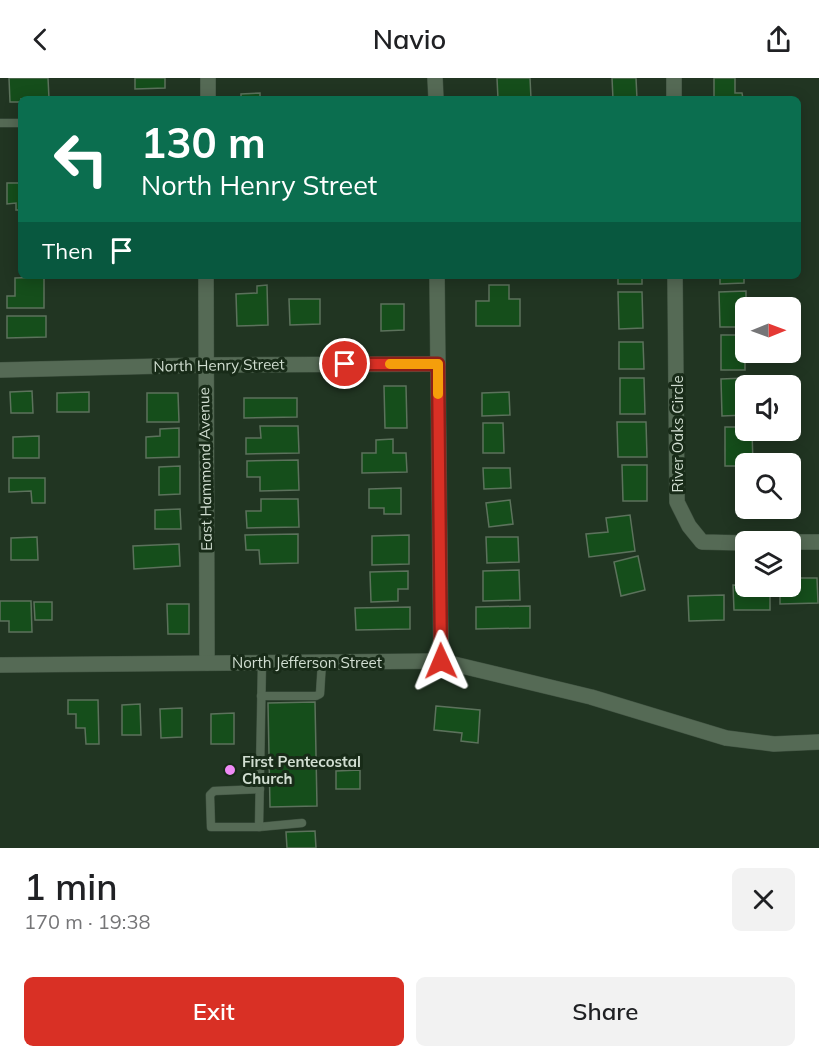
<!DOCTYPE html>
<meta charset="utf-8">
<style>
:root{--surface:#fff;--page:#f2f2f2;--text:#202124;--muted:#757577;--accent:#d93025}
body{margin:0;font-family:Mulish,sans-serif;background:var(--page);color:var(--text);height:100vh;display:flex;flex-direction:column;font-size:22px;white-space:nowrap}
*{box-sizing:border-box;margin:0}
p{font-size:20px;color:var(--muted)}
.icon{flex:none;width:33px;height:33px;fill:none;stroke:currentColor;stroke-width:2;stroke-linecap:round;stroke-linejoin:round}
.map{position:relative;height:770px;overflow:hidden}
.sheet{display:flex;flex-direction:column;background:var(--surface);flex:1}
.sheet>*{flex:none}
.top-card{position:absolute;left:18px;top:18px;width:783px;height:183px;border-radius:9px;box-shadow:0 3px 15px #0003;background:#0b6e4f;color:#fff;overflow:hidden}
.needle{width:39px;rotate:89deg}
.buttons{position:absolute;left:735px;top:219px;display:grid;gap:12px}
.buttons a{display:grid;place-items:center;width:66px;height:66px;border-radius:9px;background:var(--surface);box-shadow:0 3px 15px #0003;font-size:30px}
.pin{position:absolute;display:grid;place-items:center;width:51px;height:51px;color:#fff;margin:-26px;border:3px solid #fff;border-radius:50%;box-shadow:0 2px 6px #0007}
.me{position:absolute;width:66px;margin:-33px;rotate:359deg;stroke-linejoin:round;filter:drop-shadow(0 0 4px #0008)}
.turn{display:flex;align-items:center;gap:21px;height:126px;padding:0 24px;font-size:27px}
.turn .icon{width:78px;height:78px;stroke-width:2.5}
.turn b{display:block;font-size:42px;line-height:51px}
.then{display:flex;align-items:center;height:57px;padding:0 24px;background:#0003;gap:12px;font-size:22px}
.round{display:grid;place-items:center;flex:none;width:63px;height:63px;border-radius:9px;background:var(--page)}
.headline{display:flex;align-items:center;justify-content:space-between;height:102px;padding:0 24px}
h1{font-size:36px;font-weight:600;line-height:45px}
.button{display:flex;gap:12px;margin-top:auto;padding:12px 24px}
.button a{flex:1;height:69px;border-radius:9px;background:var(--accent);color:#fff;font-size:24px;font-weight:600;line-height:69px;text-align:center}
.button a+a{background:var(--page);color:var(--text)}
header{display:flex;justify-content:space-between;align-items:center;height:78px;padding:0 24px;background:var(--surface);font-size:27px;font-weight:600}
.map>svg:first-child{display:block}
.building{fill:#154e1b;stroke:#5c725c;stroke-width:1.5}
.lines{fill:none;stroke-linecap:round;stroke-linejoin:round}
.lane-casing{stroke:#415342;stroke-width:9}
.street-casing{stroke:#415342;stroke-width:16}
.secondary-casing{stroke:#415342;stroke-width:16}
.lane{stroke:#556a55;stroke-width:8}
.street{stroke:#556a55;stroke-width:15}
.secondary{stroke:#556a55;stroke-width:15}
.route-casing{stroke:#8d1f18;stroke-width:15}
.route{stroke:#d93025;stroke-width:10}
.slow{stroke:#f59e0b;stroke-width:10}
.poi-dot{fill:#f08bf6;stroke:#182b18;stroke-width:2}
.labels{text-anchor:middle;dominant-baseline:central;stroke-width:6;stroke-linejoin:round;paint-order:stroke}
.street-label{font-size:15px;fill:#d1ded1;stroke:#182b18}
.poi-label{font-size:15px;font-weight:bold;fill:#d1ded1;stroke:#182b18;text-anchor:start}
</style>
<header><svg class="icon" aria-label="back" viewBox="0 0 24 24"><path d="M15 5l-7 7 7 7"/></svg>Navio<svg class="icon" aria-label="share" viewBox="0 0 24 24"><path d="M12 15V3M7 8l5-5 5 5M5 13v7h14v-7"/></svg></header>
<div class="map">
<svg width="819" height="770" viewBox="0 0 819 770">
<rect width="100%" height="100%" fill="#213522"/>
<!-- building -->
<g class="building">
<polygon points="9,0 48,0 49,21 21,21 21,24 10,24"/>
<polygon points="135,0 165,0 165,10 135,11"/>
<polygon points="497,0 530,0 531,21 498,21"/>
<polygon points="612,0 636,0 637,21 613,21"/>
<polygon points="714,0 735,0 735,15 742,15 743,21 714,21"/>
<polygon points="260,15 260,21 241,21 241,16"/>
<polygon points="7,105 21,105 21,132 16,132 16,125 7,126"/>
<rect x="618" y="198" width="24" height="8"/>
<polygon points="720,198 744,198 744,205 720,206"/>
<polygon points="44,199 44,230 7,230 7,218 15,218 15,200"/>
<polygon points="267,207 268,247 237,248 236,216 257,215 257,208"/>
<polygon points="489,207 509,207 509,221 520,221 520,248 476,248 476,223 489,223"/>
<polygon points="746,213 746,249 720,249 719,214"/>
<polygon points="618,214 642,214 643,250 619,251"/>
<polygon points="289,221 320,221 320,246 290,247"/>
<polygon points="381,226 404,226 404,252 381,253"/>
<polygon points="7,238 46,238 46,259 7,260"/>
<rect x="721" y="257" width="24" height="35"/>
<polygon points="619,264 643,264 644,291 619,291"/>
<polygon points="620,300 644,300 645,336 620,336"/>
<polygon points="746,300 746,337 722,338 721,301"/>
<polygon points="384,308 406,308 407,350 385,350"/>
<polygon points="32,313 33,335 11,335 10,314"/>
<polygon points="89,314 89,334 57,334 57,315"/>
<polygon points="509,314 510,337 482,338 482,315"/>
<polygon points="147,315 178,315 179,344 147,344"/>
<polygon points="244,320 297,320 297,339 244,340"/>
<polygon points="617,344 646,344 647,379 618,379"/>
<polygon points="483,345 503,345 504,375 483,375"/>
<polygon points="260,348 298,348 299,375 246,376 246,360 261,360"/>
<polygon points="725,349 746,349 746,352 752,352 753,386 746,386 746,388 725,388"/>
<polygon points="179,350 179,379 146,380 146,359 160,358 160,351"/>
<polygon points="39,358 39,380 13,380 13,359"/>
<polygon points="393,361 393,375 406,375 407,394 362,395 362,375 376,375 376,362"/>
<polygon points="298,382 299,412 260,413 260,399 247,399 247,383"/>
<polygon points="622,387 647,387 647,423 623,423"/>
<polygon points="180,388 180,416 159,417 159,389"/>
<polygon points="483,390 510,390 511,410 484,411"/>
<polygon points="9,400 45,400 45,425 32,425 31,413 9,414"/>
<rect x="790" y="401" width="8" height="23"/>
<polygon points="401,410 401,436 384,436 384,430 369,430 369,411"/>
<polygon points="261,421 298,421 299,449 247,450 246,433 261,433"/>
<polygon points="510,422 513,446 489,449 486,425"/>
<polygon points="180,431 181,451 155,451 155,432"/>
<polygon points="630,437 635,473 589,479 586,456 608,454 606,440"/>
<polygon points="298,456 298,485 260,486 259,472 246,472 245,457"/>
<polygon points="409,457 409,486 372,487 372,458"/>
<polygon points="37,459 38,482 11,482 11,460"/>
<polygon points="486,459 518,459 519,484 487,485"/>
<polygon points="179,466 180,488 134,491 133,468"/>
<polygon points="638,478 645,512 621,518 614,484"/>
<polygon points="519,492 520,522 483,523 483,493"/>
<polygon points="408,493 408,511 398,511 398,523 371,524 370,494"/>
<polygon points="790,500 817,500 818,525 780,526 780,508 790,508"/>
<polygon points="733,507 770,508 770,532 734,532"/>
<polygon points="724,517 724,542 689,543 688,518"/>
<polygon points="0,523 31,523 32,554 9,554 9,543 0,543"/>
<polygon points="34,524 52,524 52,542 35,542"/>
<polygon points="167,526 189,526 189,556 168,556"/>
<polygon points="530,528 530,550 476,551 476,529"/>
<polygon points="410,529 410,551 356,552 355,530"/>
<polygon points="68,622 98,622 99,666 86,666 85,650 76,650 76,636 68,636"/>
<polygon points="315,624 317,728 270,729 268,625"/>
<polygon points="140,626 141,657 122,657 122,627"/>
<polygon points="436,628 480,632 478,665 461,663 462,655 434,652"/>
<polygon points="182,630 182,659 161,660 160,631"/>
<polygon points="234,635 234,666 211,666 211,636"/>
<polygon points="360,692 360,711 336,711 336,693"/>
<polygon points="315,753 316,770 287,770 286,754"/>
</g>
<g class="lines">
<!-- lane casing -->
<g class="lane-casing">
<g id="lane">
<polyline points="0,45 21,45"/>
<polyline points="262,584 259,749 302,745"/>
<polyline points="261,618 316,618 320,616 322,584"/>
<polyline points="259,749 211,749 210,717 214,713 260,711"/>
</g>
</g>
<!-- street casing -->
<g class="street-casing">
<g id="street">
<polyline points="435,0 436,21"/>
<polyline points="674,0 674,21"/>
<polyline points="208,21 208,0"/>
<polyline points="206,198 207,585"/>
<polyline points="437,198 441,583"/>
<polyline points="675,198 677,424 689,448 702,464 746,465"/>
<polyline points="0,292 204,287 438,286"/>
<polyline points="790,464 819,464"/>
</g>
</g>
<!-- secondary casing -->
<g class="secondary-casing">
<polyline id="secondary" points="0,587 441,583 591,619 726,660 774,666 819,664"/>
</g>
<!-- lane -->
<use href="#lane" class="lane"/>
<!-- street -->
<use href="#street" class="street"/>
<!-- secondary -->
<use href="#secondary" class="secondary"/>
</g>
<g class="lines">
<!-- route casing -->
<g class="route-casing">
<polyline id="route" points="345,286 438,286 441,583"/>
</g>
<!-- route -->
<use href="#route" class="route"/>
<!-- slow -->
<polyline class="slow" points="390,286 438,286 438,316"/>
</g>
<!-- markers -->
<circle class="poi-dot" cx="230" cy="692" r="6"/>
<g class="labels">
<!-- street labels -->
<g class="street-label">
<text transform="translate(219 287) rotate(-1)">North Henry Street</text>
<text transform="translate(677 356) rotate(-90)">River Oaks Circle</text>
<text transform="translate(205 391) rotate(-91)">East Hammond Avenue</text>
<text x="307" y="584">North Jefferson Street</text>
</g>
<!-- poi labels -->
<g class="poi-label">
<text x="242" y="683">First Pentecostal<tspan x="242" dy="17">Church</tspan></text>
</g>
</g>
</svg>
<div class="buttons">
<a><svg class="needle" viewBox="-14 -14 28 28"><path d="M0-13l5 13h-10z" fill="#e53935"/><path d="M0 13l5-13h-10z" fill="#757577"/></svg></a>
<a><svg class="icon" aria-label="sound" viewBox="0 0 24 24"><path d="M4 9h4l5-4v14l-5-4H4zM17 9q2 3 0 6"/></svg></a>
<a><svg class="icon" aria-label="search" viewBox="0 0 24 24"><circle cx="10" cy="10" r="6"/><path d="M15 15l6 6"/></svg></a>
<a><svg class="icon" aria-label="layers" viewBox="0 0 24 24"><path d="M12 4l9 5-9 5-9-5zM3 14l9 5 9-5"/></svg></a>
</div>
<div class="pin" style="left:345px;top:286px;background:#d93025"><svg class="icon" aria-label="arrive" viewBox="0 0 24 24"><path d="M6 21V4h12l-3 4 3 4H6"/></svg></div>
<svg class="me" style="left:441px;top:583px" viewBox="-20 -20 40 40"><path d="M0-17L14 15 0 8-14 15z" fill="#d93025" stroke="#fff" stroke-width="4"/></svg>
<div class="top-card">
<div class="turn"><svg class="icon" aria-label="left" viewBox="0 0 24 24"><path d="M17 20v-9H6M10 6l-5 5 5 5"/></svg><div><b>130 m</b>North Henry Street</div></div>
<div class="then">Then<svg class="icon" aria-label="arrive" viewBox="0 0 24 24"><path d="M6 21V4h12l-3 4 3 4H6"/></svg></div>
</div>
</div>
<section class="sheet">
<div class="headline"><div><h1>1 min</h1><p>170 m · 19:38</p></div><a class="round"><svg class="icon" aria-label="close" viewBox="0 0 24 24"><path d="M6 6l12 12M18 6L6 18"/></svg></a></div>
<div class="button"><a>Exit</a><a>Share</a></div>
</section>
